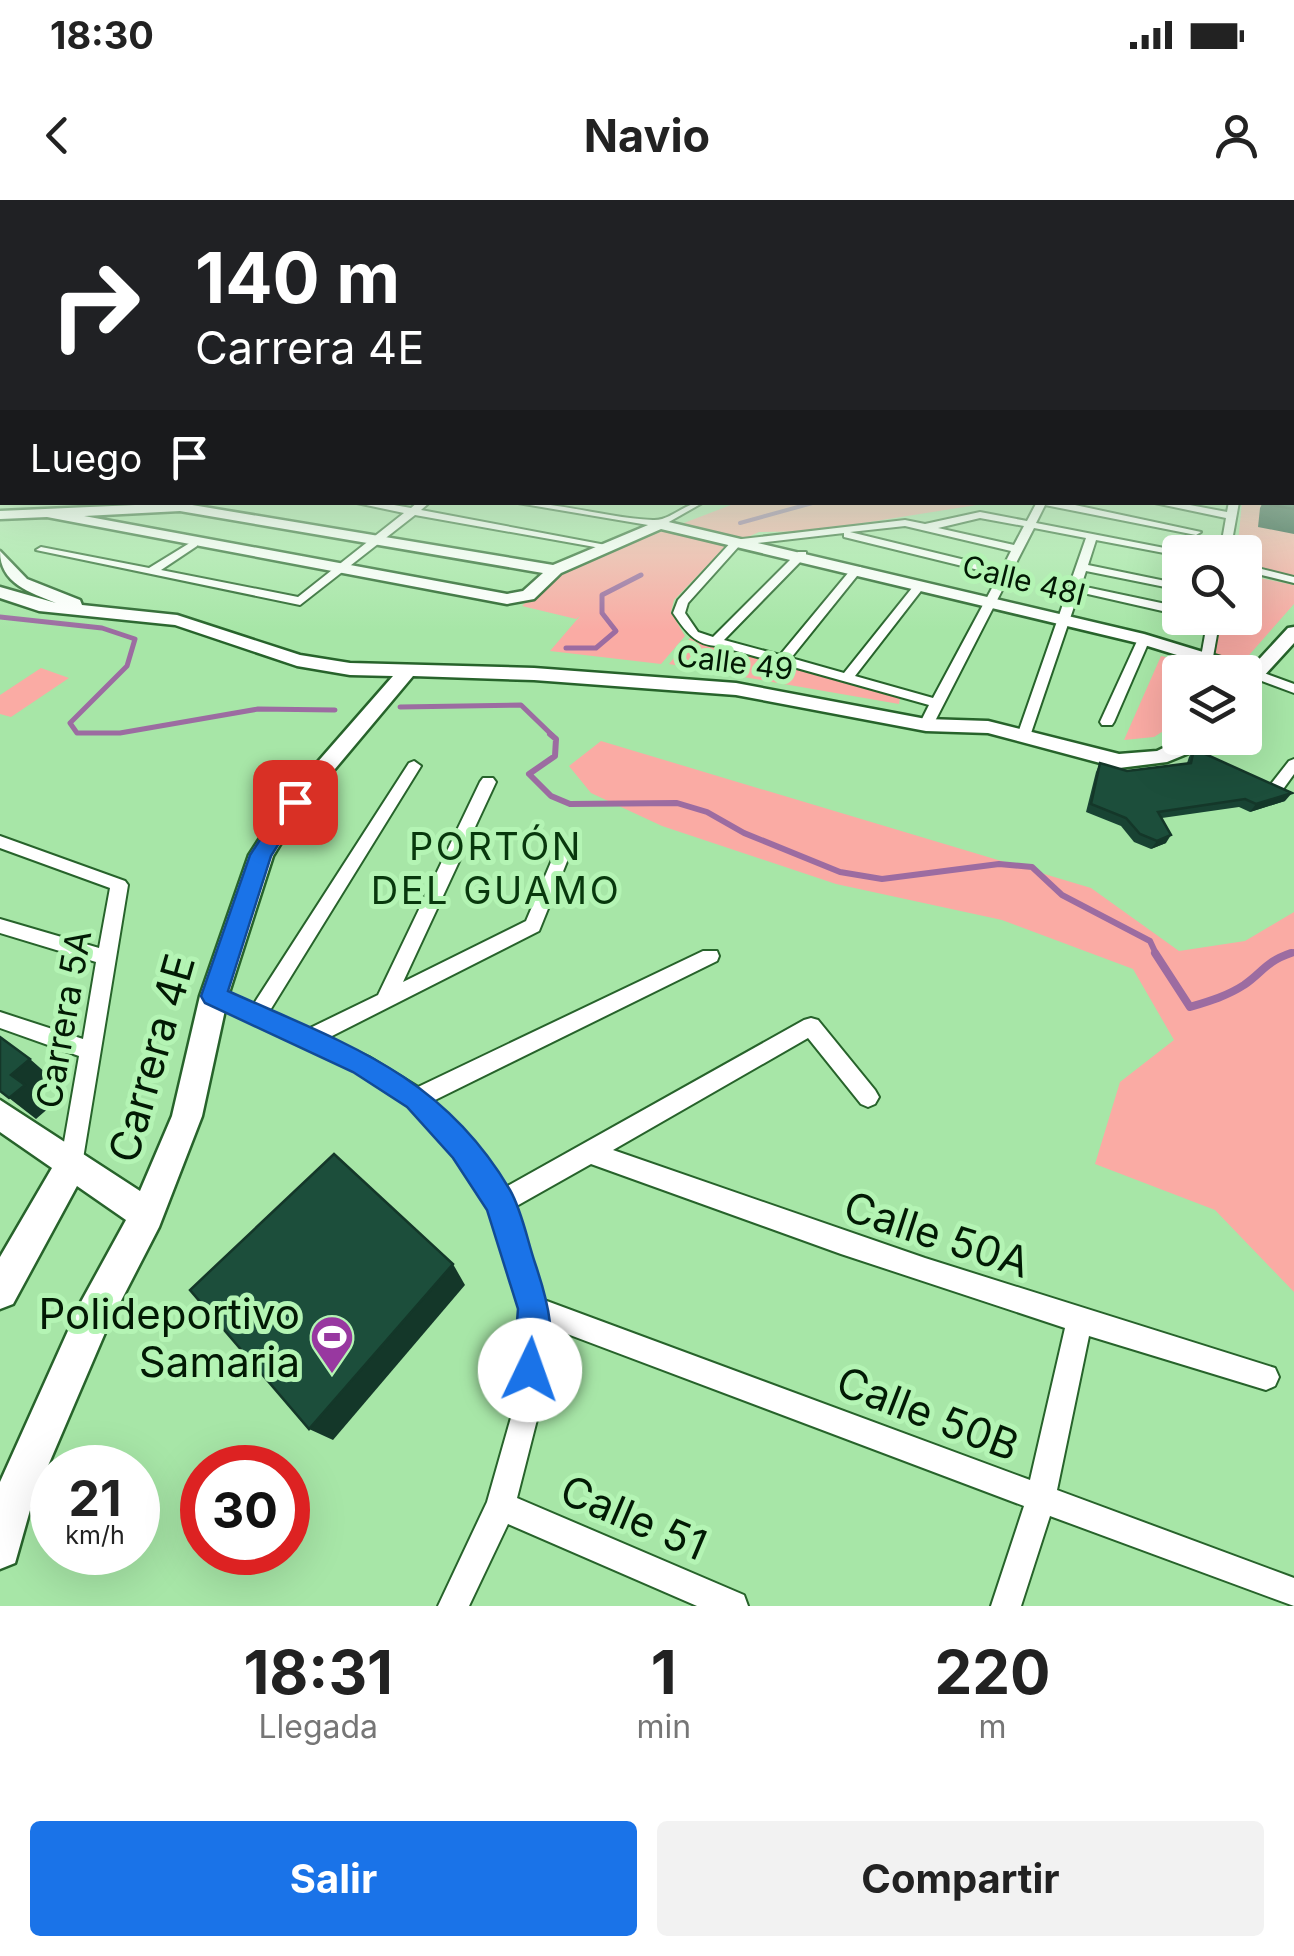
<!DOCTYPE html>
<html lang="es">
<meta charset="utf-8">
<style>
:root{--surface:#fff;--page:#f2f2f2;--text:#222;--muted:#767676;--accent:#1a73e8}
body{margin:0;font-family:Inter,sans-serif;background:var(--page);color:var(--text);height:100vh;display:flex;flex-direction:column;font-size:38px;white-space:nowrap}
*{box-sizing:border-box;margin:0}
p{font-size:32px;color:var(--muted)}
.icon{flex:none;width:55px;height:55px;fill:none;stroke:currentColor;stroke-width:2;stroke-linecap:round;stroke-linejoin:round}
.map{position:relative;height:1406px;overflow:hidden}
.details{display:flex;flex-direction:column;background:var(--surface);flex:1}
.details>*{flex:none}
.top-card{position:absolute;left:0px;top:0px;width:1295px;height:305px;box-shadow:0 10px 40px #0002;background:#202124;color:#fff;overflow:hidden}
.fabs{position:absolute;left:1162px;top:335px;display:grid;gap:20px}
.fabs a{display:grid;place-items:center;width:100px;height:100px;border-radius:10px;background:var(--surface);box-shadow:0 10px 40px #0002;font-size:50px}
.speed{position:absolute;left:30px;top:1245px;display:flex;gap:20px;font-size:50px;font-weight:700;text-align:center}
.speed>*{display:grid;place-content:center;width:130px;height:130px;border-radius:50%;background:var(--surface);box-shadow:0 10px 40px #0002;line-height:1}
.speed small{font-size:25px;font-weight:400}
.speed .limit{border:15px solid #d22;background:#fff;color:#111}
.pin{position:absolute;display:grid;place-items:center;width:85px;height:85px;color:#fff;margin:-42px;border-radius:20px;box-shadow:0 5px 15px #0006}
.me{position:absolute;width:110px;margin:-55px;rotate:3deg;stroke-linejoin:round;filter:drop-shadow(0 0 8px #0008)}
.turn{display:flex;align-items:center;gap:35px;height:210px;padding:0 30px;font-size:45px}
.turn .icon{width:130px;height:130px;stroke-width:2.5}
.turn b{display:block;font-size:70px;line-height:85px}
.then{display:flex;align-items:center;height:95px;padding:0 30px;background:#0003;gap:20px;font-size:38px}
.eta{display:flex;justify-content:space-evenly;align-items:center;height:170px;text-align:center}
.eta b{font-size:60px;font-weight:700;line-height:70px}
.primary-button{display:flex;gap:20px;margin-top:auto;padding:20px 30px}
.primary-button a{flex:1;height:115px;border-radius:10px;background:var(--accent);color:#fff;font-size:40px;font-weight:700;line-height:115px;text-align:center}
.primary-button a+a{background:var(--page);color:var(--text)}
.status{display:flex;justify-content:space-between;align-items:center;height:70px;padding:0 50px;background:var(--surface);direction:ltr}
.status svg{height:28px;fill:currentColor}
header{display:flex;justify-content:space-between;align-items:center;height:130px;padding:0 30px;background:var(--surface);font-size:45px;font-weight:700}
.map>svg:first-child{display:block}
.green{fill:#faaba4}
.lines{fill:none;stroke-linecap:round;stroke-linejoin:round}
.stream-far3{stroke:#9c6ca1;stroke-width:4}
.stream-far2{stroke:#9c6ca1;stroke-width:5}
.stream-far1{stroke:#9c6ca1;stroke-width:6}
.stream{stroke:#9c6ca1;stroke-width:8}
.street-casing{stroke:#27632b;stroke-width:4}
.secondary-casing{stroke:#27632b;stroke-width:5}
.street{fill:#fff;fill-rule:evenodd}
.secondary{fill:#fff;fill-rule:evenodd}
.wall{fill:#184333}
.shaded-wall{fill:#143729}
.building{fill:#1c4e3b;stroke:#143729;stroke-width:2.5}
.route{fill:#1a73e8;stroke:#114b97;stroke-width:2.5}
.labels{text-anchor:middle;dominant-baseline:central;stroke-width:10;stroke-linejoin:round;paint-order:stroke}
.far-street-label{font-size:30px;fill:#021a04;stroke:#b4f4b4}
.street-label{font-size:35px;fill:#021a04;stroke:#b4f4b4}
.neighbourhood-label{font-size:38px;letter-spacing:2.5px;fill:#08380d;stroke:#b4f4b4}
.near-street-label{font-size:42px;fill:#021a04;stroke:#b4f4b4}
.near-poi-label{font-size:42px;fill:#021a04;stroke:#b4f4b4;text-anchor:end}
</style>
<div class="status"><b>18:30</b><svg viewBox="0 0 49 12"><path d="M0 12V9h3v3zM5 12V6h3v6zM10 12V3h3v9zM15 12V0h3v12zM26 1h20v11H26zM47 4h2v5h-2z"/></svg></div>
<header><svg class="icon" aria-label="back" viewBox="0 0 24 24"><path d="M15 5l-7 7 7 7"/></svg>Navio<svg class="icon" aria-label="person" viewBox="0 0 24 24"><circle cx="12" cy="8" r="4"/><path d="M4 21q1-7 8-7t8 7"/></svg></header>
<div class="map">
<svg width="1294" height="1406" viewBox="0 0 1294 1406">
<rect width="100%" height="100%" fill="#a7e6a7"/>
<!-- green -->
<g class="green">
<polygon points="736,303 989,303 813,331 759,332 724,348 674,400 671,412 685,436 661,464 550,451 580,416 576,419 522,406 559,371"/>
<polygon points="1242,303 1294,310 1294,377 1245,365 1245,352 1237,352"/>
<polygon points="1245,375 1294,385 1294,404 1243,462 1212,455 1219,418 1245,418"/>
<polygon points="690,438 900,497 899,504 669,464"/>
<polygon points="1161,456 1220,470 1180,472 1176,523 1154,537 1124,540"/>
<polygon points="41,468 69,478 11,517 0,514 0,495"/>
<polygon points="601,541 1091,688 1179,751 1245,741 1294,712 1294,1092 1215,1010 1095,964 1120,882 1174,840 1133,769 1002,720 836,684 662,626 591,593 569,566"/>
</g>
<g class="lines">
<!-- stream-far3 -->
<polyline class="stream-far3" points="740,323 816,302"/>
<!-- stream-far2 -->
<g class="stream-far2">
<polyline points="0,417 102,428 135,439 127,466 70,523 77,533 120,533 258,509 335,510"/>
<polyline points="566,448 596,448 616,431 602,413 602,395 641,375"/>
<polyline points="400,507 521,505 553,536"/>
</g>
<!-- stream-far1 -->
<g class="stream-far1">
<polyline points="550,534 556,539 555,556 529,574 551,596 570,604 677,603 707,612 744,633 840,672 882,679 999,664 1032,667 1062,695 1150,741 1157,756"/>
<polyline points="1284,756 1294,752"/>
</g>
<!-- stream -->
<path class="stream" d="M1155 753 1190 807C1210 801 1227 796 1244 785 1263 772 1265 762 1291 753"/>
<!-- street casing -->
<g class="street-casing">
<g id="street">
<rect x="1292" y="245" width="2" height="6"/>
<polygon points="352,302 377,302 411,308 418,302 430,302 421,310 611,346 606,349 415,315 300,405 36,350 41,347 149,368 193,341 197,342 197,346 161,370 298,397 404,313"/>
<path d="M512 302C560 302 606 318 653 320 671 321 685 302 704 302L660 327Z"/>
<path d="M1037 302H1061L1201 332 1196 335 1045 305 1036 323 1185 352H1180V356L1096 340 1088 365 1180 384V390L1086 371 1081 386 1180 407V415L1079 392 1029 539 1024 540 1017 536 1086 338 1034 328 933 525 926 529 919 525 929 505 718 446C696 446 685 431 673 413L678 400 733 340 905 320 925 324 980 312 1027 321ZM980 318 1024 326 1014 345 938 328ZM905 326 1011 351 1002 369 850 332ZM844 333V337L999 375 933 498 855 476 924 387V383H916L844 473 791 458 861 371V367H853L780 455 724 440 806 356V352H798L713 437 698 432 685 413 688 403 740 345Z"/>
<polygon points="1150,302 1174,302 1227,312 1229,302 1239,302 1230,352 1220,352 1226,318"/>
<polygon points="1245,365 1294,377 1294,383 1245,371"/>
<polygon points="1208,418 1220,418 1213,457 1207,461 1201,457"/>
<polygon points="1144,435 1150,439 1114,522 1112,525 1102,525 1100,522 1138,439"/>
<polygon points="1256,470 1294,484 1294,493 1251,477 1251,471"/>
<polygon points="1294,559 1294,574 1281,592 1271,592 1268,588 1271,584 1289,561"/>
<path d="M414 561 421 566 269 812 308 829 378 795 480 582 483 578H493L496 582 403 782 526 721 554 655H566L568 659 539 731 328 838 369 857 418 887 703 751H717L719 756 717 761 433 901 471 941 504 988 804 820 811 818 818 820 875 890 879 897 875 904 868 907 861 904 808 838 613 950 925 1058 1275 1168 1279 1177 1275 1186 1266 1190 1089 1136 1057 1290 1294 1378V1406L1050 1316 1021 1406H991L1024 1306 546 1126 542 1200 517 1298 744 1395 748 1406H697L508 1324 469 1406H438L487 1302 516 1200 521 1109 490 1009 455 955 409 905 355 869 207 802 204 796 207 790 214 788 253 805 409 563ZM591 964 841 1054 1065 1128 1030 1280 544 1100 513 1008Z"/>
<polygon points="0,636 125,681 128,685 82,965 79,973 71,976 63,973 60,965 79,856 0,828 0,812 83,839 96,762 0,733 0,719 99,748 110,688 0,648"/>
</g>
</g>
<!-- secondary casing -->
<g class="secondary-casing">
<g id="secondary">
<rect x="0" y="257" width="2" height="8"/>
<path d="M180 303 553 365 660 320 1144 434 1252 467 1288 428 1294 427V443L1252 489 1245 491V472H1232L1138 443 661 329 561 373 534 399 507 404 47 317 0 319V311ZM180 311 543 373 523 391 507 394 84 316Z"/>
<path d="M0 351 27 379 80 400 82 405 177 415 300 455 350 463 534 468 736 483 926 519 988 521 1119 554 1157 551 1184 538H1205L1194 551 1167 562 1119 568 988 533 926 531 736 495 534 480 413 476 303 607 273 656 228 796 202 916 159 1027 107 1128 32 1303 15 1363 0 1369V1282L81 1102 126 1020 77 986 13 1104 0 1109V1057L52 968 0 932V900L140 991 172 916 200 796 249 655 287 597 393 476 350 475 297 466 175 425 39 411 0 398V387L56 403C30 392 0 384 0 351Z"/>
</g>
</g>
<!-- street -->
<use href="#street" class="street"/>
<!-- secondary -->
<use href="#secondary" class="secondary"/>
</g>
<!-- wall -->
<g class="wall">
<polygon points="1294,290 1294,334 1258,327 1260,308 1263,302 1292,302"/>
<polygon points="1194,549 1285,601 1250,612 1239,607 1162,618 1166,643 1151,649 1134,642 1121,626 1086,612 1096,572 1100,563 1127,571 1187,563 1189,557"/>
</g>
<!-- shaded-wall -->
<g class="shaded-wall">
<polygon points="1292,593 1285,601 1250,612 1256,604"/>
<polygon points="1171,635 1166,643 1151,649 1157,641"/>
<polygon points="30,859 55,881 38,895 51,906 36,919 9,898 11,875"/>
<polygon points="453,1064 465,1085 333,1240 309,1229"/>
</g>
<!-- building -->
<g class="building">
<polygon points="1292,290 1294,290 1294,309 1271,305 1271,302 1292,302"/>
<polygon points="1194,549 1292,593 1256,604 1245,599 1158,612 1171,635 1157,641 1140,634 1126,618 1091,604 1100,563 1127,571 1191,563"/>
<polygon points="0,837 30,859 11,875 25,885 9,898 0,891"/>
<polygon points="334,954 453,1064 309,1229 190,1090"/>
</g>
<!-- sky -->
<linearGradient id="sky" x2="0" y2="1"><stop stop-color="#a4a5e6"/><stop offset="0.54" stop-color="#d7f4d7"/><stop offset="1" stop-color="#d7f4d7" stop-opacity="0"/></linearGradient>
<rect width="1294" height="430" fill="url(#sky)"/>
<!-- route -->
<path class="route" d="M295 595 305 602 271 656 228 791C344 843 442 874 510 990 522 1011 527 1039 535 1063 548 1101 559 1143 543 1182L530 1187 518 1182 513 1170 518 1109 487 1010 453 958 407 907 353 872 205 803 201 796 250 655 288 597Z"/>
<!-- icons -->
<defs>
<g id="stadium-pin" transform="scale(2.25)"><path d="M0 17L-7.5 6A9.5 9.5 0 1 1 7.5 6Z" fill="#9838a0" stroke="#b4f4b4"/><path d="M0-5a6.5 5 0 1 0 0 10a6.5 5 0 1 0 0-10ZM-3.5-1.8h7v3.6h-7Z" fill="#fff"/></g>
</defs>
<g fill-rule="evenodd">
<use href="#stadium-pin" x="332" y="1137"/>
</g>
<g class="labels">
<!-- far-street labels -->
<g class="far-street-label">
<text transform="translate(1024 380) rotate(14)">Calle 48I</text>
<text transform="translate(735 462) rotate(7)">Calle 49</text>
</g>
<!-- street labels -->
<g class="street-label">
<text transform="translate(63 819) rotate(-80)">Carrera 5A</text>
</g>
<!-- neighbourhood labels -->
<g class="neighbourhood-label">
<text x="496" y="646">PORTÓN<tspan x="496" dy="44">DEL GUAMO</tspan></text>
</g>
<!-- near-street labels -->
<g class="near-street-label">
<text transform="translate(151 858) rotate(-74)">Carrera 4E</text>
<text transform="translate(937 1034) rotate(18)">Calle 50A</text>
<text transform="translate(928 1213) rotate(21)">Calle 50B</text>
<text transform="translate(634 1317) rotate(23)">Calle 51</text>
</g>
<!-- near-poi labels -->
<g class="near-poi-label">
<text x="300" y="1113">Polideportivo<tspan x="300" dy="48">Samaria</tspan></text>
</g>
</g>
</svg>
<div class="fabs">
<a><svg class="icon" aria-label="search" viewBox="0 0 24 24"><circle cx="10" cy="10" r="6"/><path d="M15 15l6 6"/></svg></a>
<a><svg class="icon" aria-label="layers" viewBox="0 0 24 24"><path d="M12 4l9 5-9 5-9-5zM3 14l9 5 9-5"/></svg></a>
</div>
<div class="speed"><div>21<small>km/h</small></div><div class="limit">30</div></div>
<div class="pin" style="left:295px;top:602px;background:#d93025"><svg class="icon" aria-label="arrive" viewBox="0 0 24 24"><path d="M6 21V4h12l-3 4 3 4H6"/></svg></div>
<svg class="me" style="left:530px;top:1170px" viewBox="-20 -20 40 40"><circle r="19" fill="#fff"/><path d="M0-13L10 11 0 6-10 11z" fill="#1a73e8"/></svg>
<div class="top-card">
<div class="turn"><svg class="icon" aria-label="right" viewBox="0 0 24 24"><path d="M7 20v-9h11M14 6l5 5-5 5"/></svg><div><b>140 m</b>Carrera 4E</div></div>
<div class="then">Luego<svg class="icon" aria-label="arrive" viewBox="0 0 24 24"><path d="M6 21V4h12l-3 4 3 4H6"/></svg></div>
</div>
</div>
<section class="details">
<div class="eta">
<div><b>18:31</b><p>Llegada</p></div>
<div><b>1</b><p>min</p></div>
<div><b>220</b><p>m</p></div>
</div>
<div class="primary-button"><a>Salir</a><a>Compartir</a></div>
</section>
